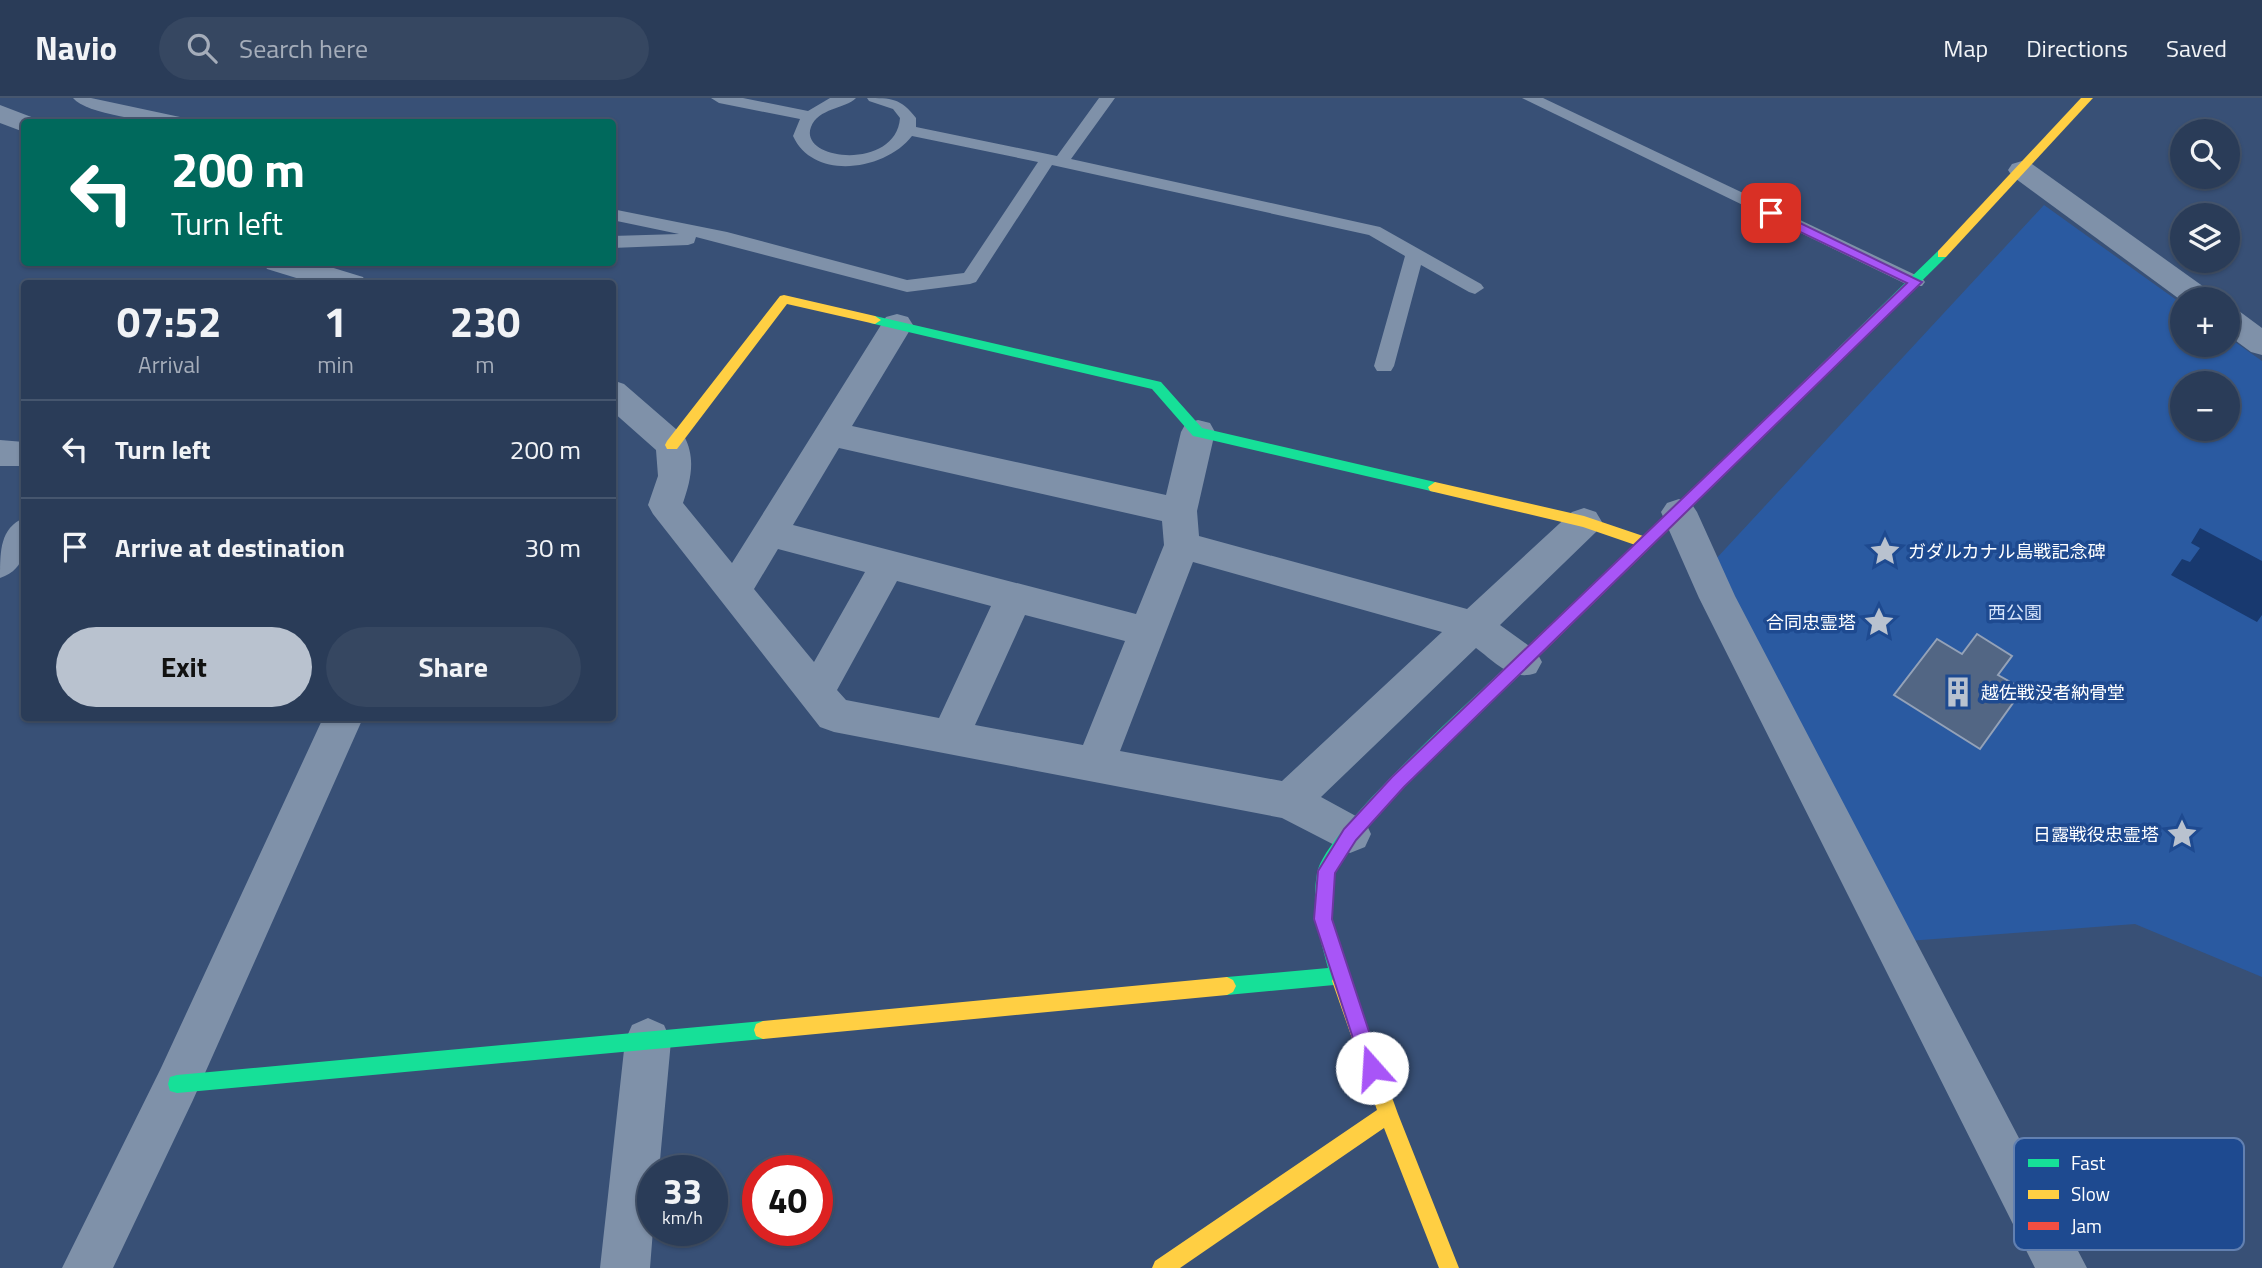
<!DOCTYPE html>
<meta charset="utf-8">
<style>
:root{--surface:#2a3c58;--page:#364761;--text:#f1f3f6;--muted:#a5adba;--line:#46566e;--accent:#b9c2cf}
body{margin:0;font-family:"Titillium Web","Noto Sans JP",sans-serif;background:var(--page);color:var(--text);height:100vh;display:flex;flex-direction:column;font-size:26px;white-space:nowrap}
*{box-sizing:border-box;margin:0}
p{font-size:23px;color:var(--muted)}
.icon{flex:none;width:38px;height:38px;fill:none;stroke:currentColor;stroke-width:2;stroke-linecap:round;stroke-linejoin:round}
.map{position:relative;flex:1;overflow:hidden}
.drawer{position:absolute;left:21px;top:182px;width:595px;height:441px;display:flex;flex-direction:column;background:var(--surface);border-radius:7px;box-shadow:0 2px 5px #0004,0 0 0 2px var(--line)}
.drawer>*{flex:none}
.top-card{position:absolute;left:21px;top:21px;width:595px;height:147px;border-radius:7px;box-shadow:0 2px 5px #0004,0 0 0 2px var(--line);background:#00695c;color:#fff;overflow:hidden}
.fabs{position:absolute;left:2170px;top:21px;display:grid;gap:14px}
.fabs a{display:grid;place-items:center;width:70px;height:70px;border-radius:50%;background:var(--surface);box-shadow:0 2px 5px #0004,0 0 0 2px var(--line);font-size:35px}
.speed{position:absolute;left:637px;top:1057px;display:flex;gap:14px;font-size:35px;font-weight:700;text-align:center}
.speed>*{display:grid;place-content:center;width:91px;height:91px;border-radius:50%;background:var(--surface);box-shadow:0 2px 5px #0004,0 0 0 2px var(--line);line-height:1}
.speed small{font-size:18px;font-weight:400}
.speed .limit{border:10px solid #d22;background:#fff;color:#111}
.pin{position:absolute;display:grid;place-items:center;width:60px;height:60px;color:#fff;margin:-30px;border-radius:14px;box-shadow:0 4px 10px #0006}
.me{position:absolute;width:77px;margin:-38px;rotate:341deg;stroke-linejoin:round;filter:drop-shadow(0 0 5px #0008)}
.turn{display:flex;align-items:center;gap:24px;height:147px;padding:0 35px;font-size:32px}
.turn .icon{width:91px;height:91px;stroke-width:2.5}
.turn b{display:block;font-size:49px;line-height:60px}
.eta{display:flex;justify-content:space-evenly;align-items:center;height:119px;text-align:center}
.eta b{font-size:42px;font-weight:700;line-height:49px}
.action{display:flex;gap:14px;margin-top:auto;padding:14px 35px}
.action a{flex:1;height:80px;border-radius:42px;background:var(--accent);color:#111;font-size:28px;font-weight:700;line-height:80px;text-align:center}
.action a+a{background:var(--page);color:var(--text)}
ul{padding:0;list-style:none}
li{display:flex;align-items:center;gap:21px;height:98px;padding:0 35px;border-top:2px solid var(--line)}
li div{flex:1}
li b{display:block;font-size:26px}
li em{font-style:normal}
header{display:flex;align-items:center;gap:42px;box-sizing:border-box;height:98px;padding:0 35px;background:var(--surface);border-bottom:2px solid var(--line)}
header strong{font-size:33px}
nav{display:flex;gap:38px;margin-inline-start:auto;font-size:24px}
.search{width:490px;height:63px;background:var(--page);display:flex;align-items:center;gap:18px;box-sizing:border-box;padding:0 24px;border-radius:38px;color:var(--muted);font-size:26px}
.map>svg:first-child{display:block}
.green{fill:#2a5aa1;fill-rule:evenodd}
.water{fill:#18396f}
.building{fill:#526684;stroke:#94a2b8;stroke-width:2}
.lines{fill:none;stroke-linecap:round;stroke-linejoin:round}
.lane{fill:#7f91a9;fill-rule:evenodd}
.street{fill:#7f91a9;fill-rule:evenodd}
.fast{fill:#16e098;fill-rule:evenodd}
.slow{fill:#ffcf43;fill-rule:evenodd}
.jam{fill:#f24e42;fill-rule:evenodd}
.route{fill:#a855f7;stroke:#6d37a1;stroke-width:2}
.labels{text-anchor:middle;dominant-baseline:central;stroke-width:7;stroke-linejoin:round;paint-order:stroke}
.poi-label{font-size:18px;fill:#fff;stroke:#1e4a90;text-anchor:start}
.park-label{font-size:18px;fill:#d4e3fa;stroke:#1e4a90}
.key{fill:#1e4a90;stroke:#6280b1;stroke-width:2}
.key-label{font-size:19px;fill:#fff}
</style>
<header>
<strong>Navio</strong>
<div class="search"><svg class="icon" aria-label="search" viewBox="0 0 24 24"><circle cx="10" cy="10" r="6"/><path d="M15 15l6 6"/></svg>Search here</div>
<nav><a>Map</a><a>Directions</a><a>Saved</a></nav>
</header>
<div class="map">
<svg width="2262" height="1170" viewBox="0 0 2262 1170">
<rect width="100%" height="100%" fill="#385076"/>
<!-- green -->
<path class="green" d="M2044 107 2182 206V247H2228V239L2262 263V879L2135 826 1908 843 1714 463ZM2182 285H2228V331H2182Z"/>
<!-- water -->
<polygon class="water" points="2200,430 2262,463 2262,517 2257,524 2171,477 2182,461 2190,464 2200,450 2191,445"/>
<!-- building -->
<polygon class="building" points="1977,536 2012,558 1998,577 2023,591 1980,651 1894,597 1937,541 1962,556"/>
<g class="lines">
<!-- lane -->
<g class="lane">
<path d="M73 0H91L180 19 188 24C164 26 88 18 73 0Z"/>
<path d="M711 0H743L808 13 830 0H856C845 11 818 10 811 29 798 63 896 73 900 20L893 11 869 3 867 0C891 0 901 0 916 20V29L1057 58 1099 0H1115L1071 61 1380 129 1481 186 1484 190 1475 196 1469 194 1421 167 1394 268 1391 273H1377L1374 268 1405 158 1369 137 1052 67 976 184 970 186 907 194 696 139 694 145 688 147 612 150V138L679 136 612 122V111L727 134 907 182 964 175 1038 64 912 38C886 72 814 84 793 38L800 21 719 5Z"/>
<polygon points="1522,0 1543,0 1922,180 1925,184 1922,188 1910,188"/>
</g>
<!-- street -->
<g class="street">
<polygon points="0,7 34,20 37,24 24,24 24,34 0,25"/>
<polygon points="2022,63 2032,66 2211,194 2215,201 2182,203 2012,78 2008,72 2012,66"/>
<polygon points="263,164 314,164 363,179 367,186 316,186 267,171"/>
<polygon points="2228,210 2239,213 2262,230 2262,257 2251,254 2228,237"/>
<path d="M897 216 908 219 913 227 852 328 1166 397 1181 334 1186 325 1198 322 1210 325 1215 334 1197 413 1199 438 1467 511 1572 414 1584 410 1596 414 1602 424 1596 434 1500 527 1536 553 1542 564 1536 575C1512 584 1495 564 1476 550L1321 699 1365 723 1371 736 1365 749 1350 755 1282 720 834 634 820 629 653 416 648 407 658 378 656 352 612 313V282L624 286 684 338C696 360 691 382 683 405L732 465 886 219ZM839 350 1162 423 1164 447 1136 516 793 427ZM778 451 865 474 814 564 754 491ZM1193 464 1442 534 1282 683 1120 653ZM897 483 991 508 939 620 846 602 837 592ZM1025 517 1125 543 1083 647 975 627Z"/>
<polygon points="0,342 24,344 24,368 0,368"/>
<polygon points="1679,401 1691,405 1697,414 1735,498 2087,1170 2035,1170 1699,500 1661,414 1667,405"/>
<path d="M24 420C26 445 28 471 0 480 0 453 0 430 24 420Z"/>
<polygon points="323,620 363,620 193,1002 113,1170 62,1170 161,970"/>
<polygon points="648,920 664,927 671,943 659,1073 653,1073 653,1132 650,1170 600,1170 625,943 632,927"/>
</g>
<!-- fast -->
<g class="fast">
<polygon points="1942,152 1946,153 1946,159 1688,413 1678,413 1676,409 1678,405 1938,153"/>
<polygon points="875,218 1161,284 1202,330 1435,384 1442,389 1435,394 1198,339 1193,338 1152,291 870,225 869,222"/>
<path d="M1519 561 1525 562 1527 567 1525 572 1404 689 1356 741 1335 775 1332 821 1350 883 1347 889 1341 892 1334 887 1227 897 1221 894 1218 888 1221 882 1227 879 1328 870C1319 837 1311 811 1317 775 1325 732 1475 599 1513 562Z"/>
<polygon points="763,923 770,926 772,932 770,938 763,941 177,995 170,993 168,986 170,979 177,977"/>
</g>
<!-- slow -->
<g class="slow">
<polygon points="2081,0 2093,0 1946,159 1938,159 1938,153"/>
<polygon points="784,197 875,218 881,222 875,226 787,206 677,351 667,351 665,347 667,343 780,198"/>
<polygon points="1435,384 1584,418 1652,441 1654,445 1647,451 1583,429 1430,393 1428,389"/>
<polygon points="1341,874 1347,877 1350,883 1398,1016 1459,1170 1439,1170 1384,1030 1180,1170 1152,1170 1155,1163 1377,1012 1332,883 1335,877"/>
<polygon points="1227,879 1233,882 1236,888 1233,894 1227,897 763,941 756,938 754,932 756,926 763,923"/>
</g>
<!-- jam -->
<polygon class="jam" points="1683,404 1690,409 1688,413 1525,572 1513,572 1511,567 1513,562 1678,405"/>
</g>
<!-- route -->
<polygon class="route" points="1771,111 1922,184 1404,689 1356,742 1335,775 1332,821 1381,970 1379,977 1372,980 1365,977 1314,821 1318,773 1344,731 1392,679 1907,185 1767,118 1767,113"/>
<!-- icons -->
<defs>
<g id="sight-bare" transform="scale(2.415)"><path d="M0-6L1.8-2.2L6-1.7L2.9 1.2L3.7 5.4L0 3.3L-3.7 5.4L-2.9 1.2L-6-1.7L-1.8-2.2Z" fill="#b9c2cf" stroke="#1e4a90" stroke-width="2.5" paint-order="stroke"/></g>
<g id="building-bare" transform="scale(2.415)"><path d="M-4-6H4V6H1V3H-1V6H-4ZM-2.5-4.3h1.7v1.8h-1.7ZM.8-4.3h1.7v1.8H.8ZM-2.5-1h1.7V.8h-1.7ZM.8-1h1.7V.8H.8Z" fill="#b9c2cf" stroke="#1e4a90" stroke-width="2.5" paint-order="stroke"/></g>
</defs>
<g fill-rule="evenodd">
<use href="#sight-bare" x="1885" y="453"/>
<use href="#sight-bare" x="1879" y="524"/>
<use href="#building-bare" x="1958" y="594"/>
<use href="#sight-bare" x="2182" y="736"/>
</g>
<g class="labels">
<!-- poi labels -->
<g class="poi-label">
<text x="1908" y="453">ガダルカナル島戦記念碑</text>
<text x="1856" y="524" text-anchor="end">合同忠霊塔</text>
<text x="1981" y="594">越佐戦没者納骨堂</text>
<text x="2159" y="736" text-anchor="end">日露戦役忠霊塔</text>
</g>
<!-- park labels -->
<g class="park-label">
<text x="2015" y="514">西公園</text>
</g>
</g>
<!-- legend -->
<rect x="2014" y="1040" width="230" height="112" rx="10" class="key"/>
<rect x="2028" y="1061" width="31" height="8" fill="#16e098"/>
<rect x="2028" y="1092" width="31" height="9" fill="#ffcf43"/>
<rect x="2028" y="1124" width="31" height="8" fill="#f24e42"/>
<g class="key-label">
<text x="2071" y="1072">Fast</text>
<text x="2071" y="1103">Slow</text>
<text x="2071" y="1135">Jam</text>
</g>
</svg>
<div class="fabs">
<a><svg class="icon" aria-label="search" viewBox="0 0 24 24"><circle cx="10" cy="10" r="6"/><path d="M15 15l6 6"/></svg></a>
<a><svg class="icon" aria-label="layers" viewBox="0 0 24 24"><path d="M12 4l9 5-9 5-9-5zM3 14l9 5 9-5"/></svg></a>
<a>+</a>
<a>−</a>
</div>
<div class="speed"><div>33<small>km/h</small></div><div class="limit">40</div></div>
<div class="pin" style="left:1771px;top:115px;background:#d93025"><svg class="icon" aria-label="arrive" viewBox="0 0 24 24"><path d="M6 21V4h12l-3 4 3 4H6"/></svg></div>
<svg class="me" style="left:1372px;top:970px" viewBox="-20 -20 40 40"><circle r="19" fill="#fff"/><path d="M0-13L10 11 0 6-10 11z" fill="#a855f7"/></svg>
<div class="top-card">
<div class="turn"><svg class="icon" aria-label="left" viewBox="0 0 24 24"><path d="M17 20v-9H6M10 6l-5 5 5 5"/></svg><div><b>200 m</b>Turn left</div></div>
</div>
<section class="drawer">
<div class="eta">
<div><b>07:52</b><p>Arrival</p></div>
<div><b>1</b><p>min</p></div>
<div><b>230</b><p>m</p></div>
</div>
<ul>
<li><svg class="icon" aria-label="left" viewBox="0 0 24 24"><path d="M17 20v-9H6M10 6l-5 5 5 5"/></svg><div><b>Turn left</b></div><em>200 m</em></li>
<li><svg class="icon" aria-label="arrive" viewBox="0 0 24 24"><path d="M6 21V4h12l-3 4 3 4H6"/></svg><div><b>Arrive at destination</b></div><em>30 m</em></li>
</ul>
<div class="action"><a>Exit</a><a>Share</a></div>
</section>
</div>
